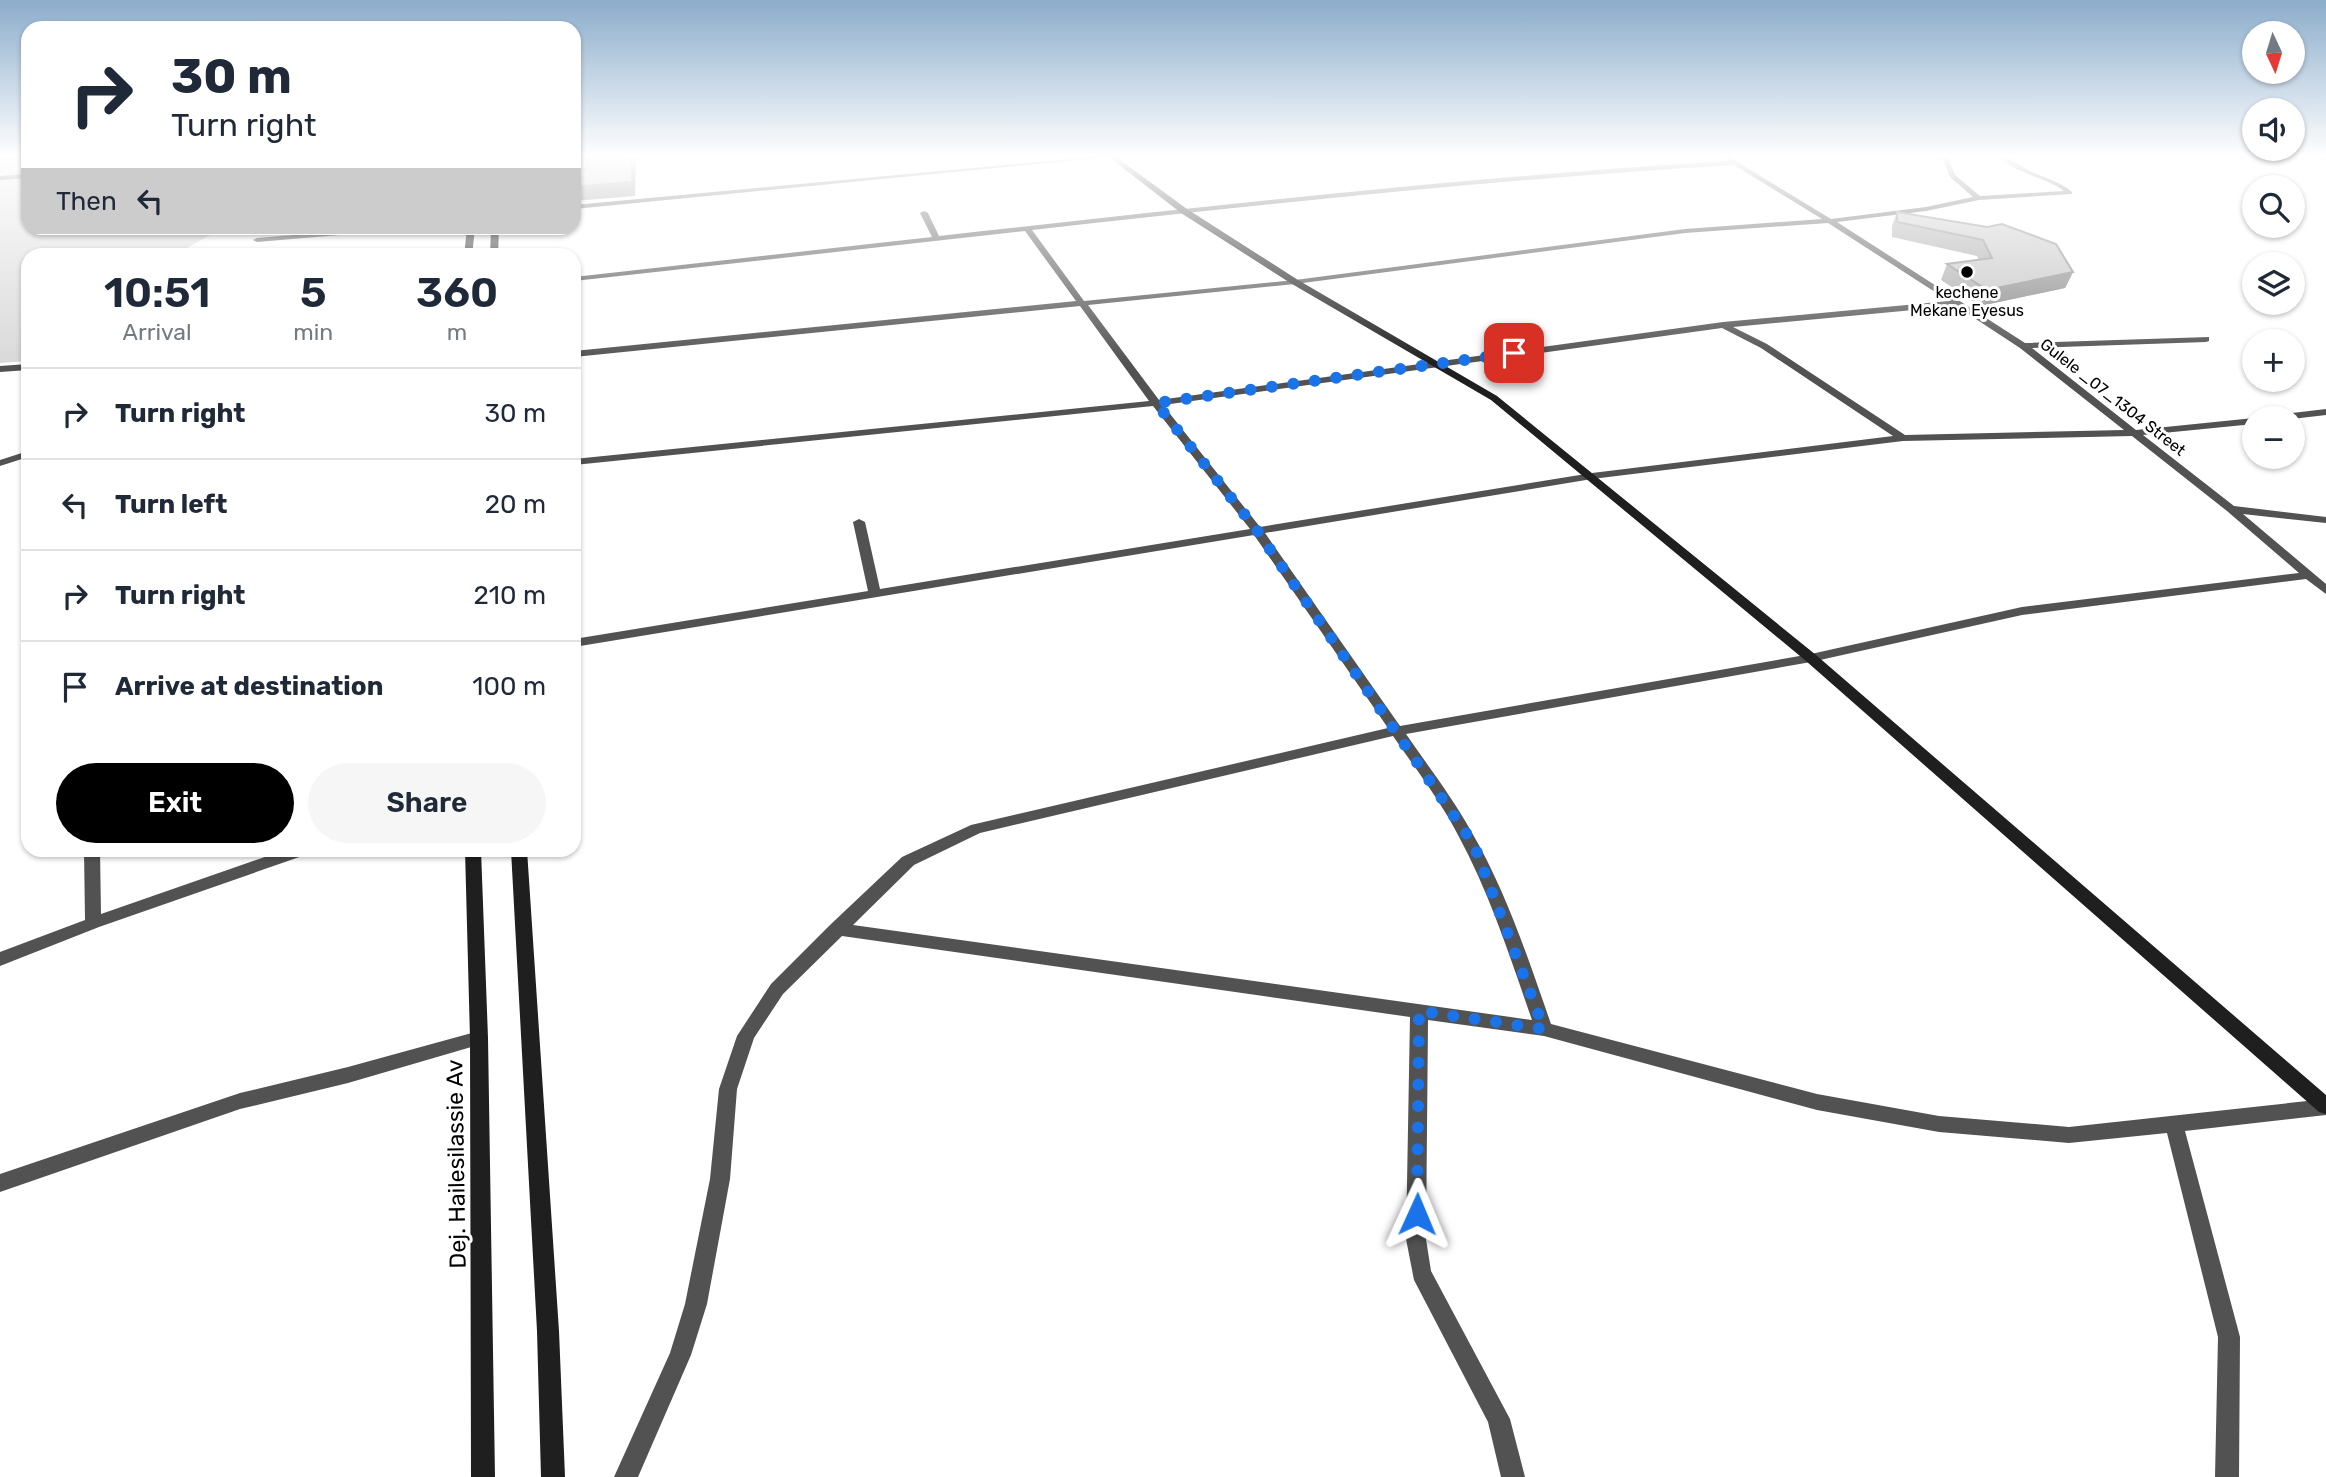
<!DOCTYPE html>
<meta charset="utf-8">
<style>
:root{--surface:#fff;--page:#f6f6f7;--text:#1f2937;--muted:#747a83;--line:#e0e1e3;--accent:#000}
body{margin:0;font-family:Rubik,sans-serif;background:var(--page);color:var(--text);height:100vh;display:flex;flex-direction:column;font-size:26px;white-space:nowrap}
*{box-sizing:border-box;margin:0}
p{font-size:23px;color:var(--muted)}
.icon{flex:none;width:38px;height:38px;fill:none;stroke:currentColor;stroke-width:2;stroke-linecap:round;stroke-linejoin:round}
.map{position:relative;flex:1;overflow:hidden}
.details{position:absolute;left:21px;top:248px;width:560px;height:609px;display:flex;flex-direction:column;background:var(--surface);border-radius:21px;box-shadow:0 2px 5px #0004}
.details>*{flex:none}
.top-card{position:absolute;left:21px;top:21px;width:560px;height:214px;border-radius:21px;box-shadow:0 2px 5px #0004;background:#fff;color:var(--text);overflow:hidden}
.needle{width:46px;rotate:176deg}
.controls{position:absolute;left:2242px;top:21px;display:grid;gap:14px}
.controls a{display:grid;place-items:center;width:63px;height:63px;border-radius:50%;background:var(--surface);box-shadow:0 2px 5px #0004;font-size:35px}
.pin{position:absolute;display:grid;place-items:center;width:60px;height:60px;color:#fff;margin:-30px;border-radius:14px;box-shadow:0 4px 10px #0006}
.me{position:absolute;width:77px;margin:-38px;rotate:1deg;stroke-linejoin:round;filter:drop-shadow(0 0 5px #0008)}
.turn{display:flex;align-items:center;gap:24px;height:147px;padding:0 35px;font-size:32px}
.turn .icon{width:91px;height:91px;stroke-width:2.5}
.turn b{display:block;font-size:49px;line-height:60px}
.then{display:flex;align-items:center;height:66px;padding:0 35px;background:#0003;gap:14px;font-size:26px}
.eta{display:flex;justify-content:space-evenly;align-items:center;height:119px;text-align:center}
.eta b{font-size:42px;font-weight:600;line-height:49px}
.cta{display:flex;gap:14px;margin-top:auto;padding:14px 35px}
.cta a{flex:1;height:80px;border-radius:42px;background:var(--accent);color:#fff;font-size:28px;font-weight:600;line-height:80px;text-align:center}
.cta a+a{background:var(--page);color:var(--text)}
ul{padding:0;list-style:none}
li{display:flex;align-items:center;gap:21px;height:91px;padding:0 35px;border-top:2px solid var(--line)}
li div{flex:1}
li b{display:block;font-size:26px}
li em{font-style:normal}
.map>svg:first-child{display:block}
.green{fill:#d9d9d9}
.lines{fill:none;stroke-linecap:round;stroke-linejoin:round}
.lane{fill:#525252;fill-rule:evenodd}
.street{fill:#525252;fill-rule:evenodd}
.secondary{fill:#1f1f1f;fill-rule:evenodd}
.wall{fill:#a7a7a7}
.shaded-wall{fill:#888}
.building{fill:#c2c2c2;stroke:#888;stroke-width:2}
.route{stroke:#1a73e8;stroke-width:12;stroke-dasharray:0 21.6}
.poi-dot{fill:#000;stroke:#fff;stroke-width:2.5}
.labels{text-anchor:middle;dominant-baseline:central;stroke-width:6;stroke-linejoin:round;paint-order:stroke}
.far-poi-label{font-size:16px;fill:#000;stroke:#fff}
.far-street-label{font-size:16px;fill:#000;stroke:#fff}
.near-street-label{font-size:23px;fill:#000;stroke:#fff}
</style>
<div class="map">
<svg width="2326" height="1477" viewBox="0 0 2326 1477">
<rect width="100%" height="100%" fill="#fff"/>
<!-- green -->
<polygon class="green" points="0,157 28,157 28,228 222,228 175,255 28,256 28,361 0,363"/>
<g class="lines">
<!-- lane -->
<polygon class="lane" points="28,174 28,178 0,180 0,176"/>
<!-- street -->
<g class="street">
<polygon points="1090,157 1109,157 574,209 574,205"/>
<path d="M1729 157 1831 219 1926 207 1973 197 1950 177 1942 157H1948L1955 175 1980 196 2064 191C2045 176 2017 175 2000 157 2011 157 2017 164 2026 169 2042 178 2058 180 2072 192V194L1979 200 1926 211 1837 222 2025 343 2209 337V341L2206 342 2032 348 2136 430 2254 418H2255L2254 424 2143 435 2234 506 2326 517V523L2243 514 2326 584V594L2306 579 2022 615 1811 662 1406 734C1428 766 1452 797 1471 831 1506 891 1528 958 1551 1024L1817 1094 1939 1116 2069 1127 2326 1099V1115L2185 1131 2240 1337 2239 1477H2215L2218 1337 2167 1133 2069 1143 1939 1132 1817 1110 1544 1036 1428 1020 1426 1239 1431 1271 1510 1419 1525 1477H1501L1488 1422 1414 1280 1406 1239 1410 1017 842 936 783 994 754 1038 737 1089 730 1179 707 1304 691 1355 638 1477H614L670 1353 685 1304 710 1179 719 1089 737 1036 771 984 830 925 902 857 971 825 1388 728 1254 535 574 647V639L868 591 853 522 859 519 865 522 880 589 1250 529 1153 406 574 465V459L1149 401 1080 306 574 357V351L1076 301 1025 231 574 281V277L932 237 920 213 924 211 928 213 939 236C1202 207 1465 177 1728 161L1726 159ZM1734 165 1822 219 1685 229 1295 280 1084 301 1032 230C1265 204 1500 179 1734 165ZM1828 223 1949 301 1723 322 1159 400 1088 305 1295 284 1685 233ZM1956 306 2020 348 2124 430 1905 435 1767 344 1733 327ZM1722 328 1761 348 1893 436 1592 473 1260 527 1163 405ZM2132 436 2227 511 2299 573 2022 607 1811 654 1400 726 1265 533 1592 479 1903 441ZM1393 736C1415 768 1440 800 1458 835 1490 894 1510 957 1532 1020L853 925 914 865 980 833Z"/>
<polygon points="2317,157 2326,157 2326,161"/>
<polygon points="378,228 402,228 398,230 257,242 253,240 257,238"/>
<polygon points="28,364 28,370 0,372 0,366"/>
<polygon points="2326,409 2326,415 2292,419 2271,418 2276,415"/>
<polygon points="28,451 28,457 0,466 0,460"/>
<polygon points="84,850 100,850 101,914 285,850 310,850 308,854 99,927 0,966 0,952 85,920"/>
<polygon points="479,1031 485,1033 488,1038 485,1043 348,1083 240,1109 0,1192 0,1174 240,1093 348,1067"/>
</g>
<!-- secondary -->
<g class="secondary">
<polygon points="1109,157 1116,157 1187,209 1298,280 1497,396 1816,655 2326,1095 2326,1114 2319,1112 1806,661 1491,400 1292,284 1181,213"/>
<polygon points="467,228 475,228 472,256 464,256"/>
<polygon points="491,228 499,228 498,256 490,256"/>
<polygon points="465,850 481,850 488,1038 495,1477 471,1477 470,1038"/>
<polygon points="511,850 527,850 559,1331 565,1477 541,1477 537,1331"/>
</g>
</g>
<!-- wall -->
<polygon class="wall" points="1897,212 1987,227 2073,272 2065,288 1980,306 1941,280 1947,264 1979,260 1977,256 1892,237 1892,226"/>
<!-- shaded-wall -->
<g class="shaded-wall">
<polygon points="632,157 635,157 636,160 635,196 574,201 574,187"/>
<polygon points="2073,272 2065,288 1980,306 1987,290"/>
</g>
<!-- building -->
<g class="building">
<polygon points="588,157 632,157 632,182 574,187 574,169 587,168"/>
<polygon points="1897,212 1987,227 2002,224 2056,244 2073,272 1987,290 1947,264 1992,258 1983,240 1897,222"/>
</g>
<!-- sky -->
<linearGradient id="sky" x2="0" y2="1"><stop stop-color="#8baccb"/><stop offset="0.43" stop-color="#fff"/><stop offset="1" stop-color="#fff" stop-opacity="0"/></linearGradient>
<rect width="2326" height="363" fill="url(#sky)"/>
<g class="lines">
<!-- route -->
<polyline class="route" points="1417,1214 1419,1011 1544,1029 1474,845 1256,529 1156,403 1514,353"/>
</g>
<!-- markers -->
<circle class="poi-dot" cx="1967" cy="272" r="7"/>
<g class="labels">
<!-- far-poi labels -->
<g class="far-poi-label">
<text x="1967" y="292">kechene<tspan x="1967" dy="18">Mekane Eyesus</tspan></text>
</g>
<!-- far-street labels -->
<g class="far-street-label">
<text transform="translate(2113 397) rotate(38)">Gulele _07_1304 Street</text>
</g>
<!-- near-street labels -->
<g class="near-street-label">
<text transform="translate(456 1164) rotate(-91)">Dej. Hailesilassie Av</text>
</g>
</g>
</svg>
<div class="controls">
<a><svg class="needle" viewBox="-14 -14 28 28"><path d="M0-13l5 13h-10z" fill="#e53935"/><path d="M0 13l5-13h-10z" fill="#747a83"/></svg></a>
<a><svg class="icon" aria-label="sound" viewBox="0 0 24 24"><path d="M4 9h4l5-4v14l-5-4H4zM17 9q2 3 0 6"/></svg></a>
<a><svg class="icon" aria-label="search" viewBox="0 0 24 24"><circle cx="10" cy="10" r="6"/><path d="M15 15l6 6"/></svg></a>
<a><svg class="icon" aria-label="layers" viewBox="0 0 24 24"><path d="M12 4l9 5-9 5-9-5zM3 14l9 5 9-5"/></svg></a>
<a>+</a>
<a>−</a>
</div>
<div class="pin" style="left:1514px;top:353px;background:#d93025"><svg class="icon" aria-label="arrive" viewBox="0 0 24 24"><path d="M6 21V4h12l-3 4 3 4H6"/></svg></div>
<svg class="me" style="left:1417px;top:1214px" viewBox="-20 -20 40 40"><path d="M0-17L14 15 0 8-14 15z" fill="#1a73e8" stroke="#fff" stroke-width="4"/></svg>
<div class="top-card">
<div class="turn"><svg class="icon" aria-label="right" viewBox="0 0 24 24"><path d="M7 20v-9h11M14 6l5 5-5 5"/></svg><div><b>30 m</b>Turn right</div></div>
<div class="then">Then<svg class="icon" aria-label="left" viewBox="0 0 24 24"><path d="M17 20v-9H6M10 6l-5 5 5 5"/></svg></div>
</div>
<section class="details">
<div class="eta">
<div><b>10:51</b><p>Arrival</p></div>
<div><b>5</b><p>min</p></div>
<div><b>360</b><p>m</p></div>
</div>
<ul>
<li><svg class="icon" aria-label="right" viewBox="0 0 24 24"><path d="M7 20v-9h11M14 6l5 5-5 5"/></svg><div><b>Turn right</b></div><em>30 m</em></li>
<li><svg class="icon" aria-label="left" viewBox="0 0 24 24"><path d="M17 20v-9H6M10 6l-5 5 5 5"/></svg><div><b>Turn left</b></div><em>20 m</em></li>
<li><svg class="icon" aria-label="right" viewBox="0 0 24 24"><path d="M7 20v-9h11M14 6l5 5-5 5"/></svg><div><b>Turn right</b></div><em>210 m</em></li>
<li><svg class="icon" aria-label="arrive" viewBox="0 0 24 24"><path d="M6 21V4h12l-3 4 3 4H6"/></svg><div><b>Arrive at destination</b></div><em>100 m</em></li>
</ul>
<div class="cta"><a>Exit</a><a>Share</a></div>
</section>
</div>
